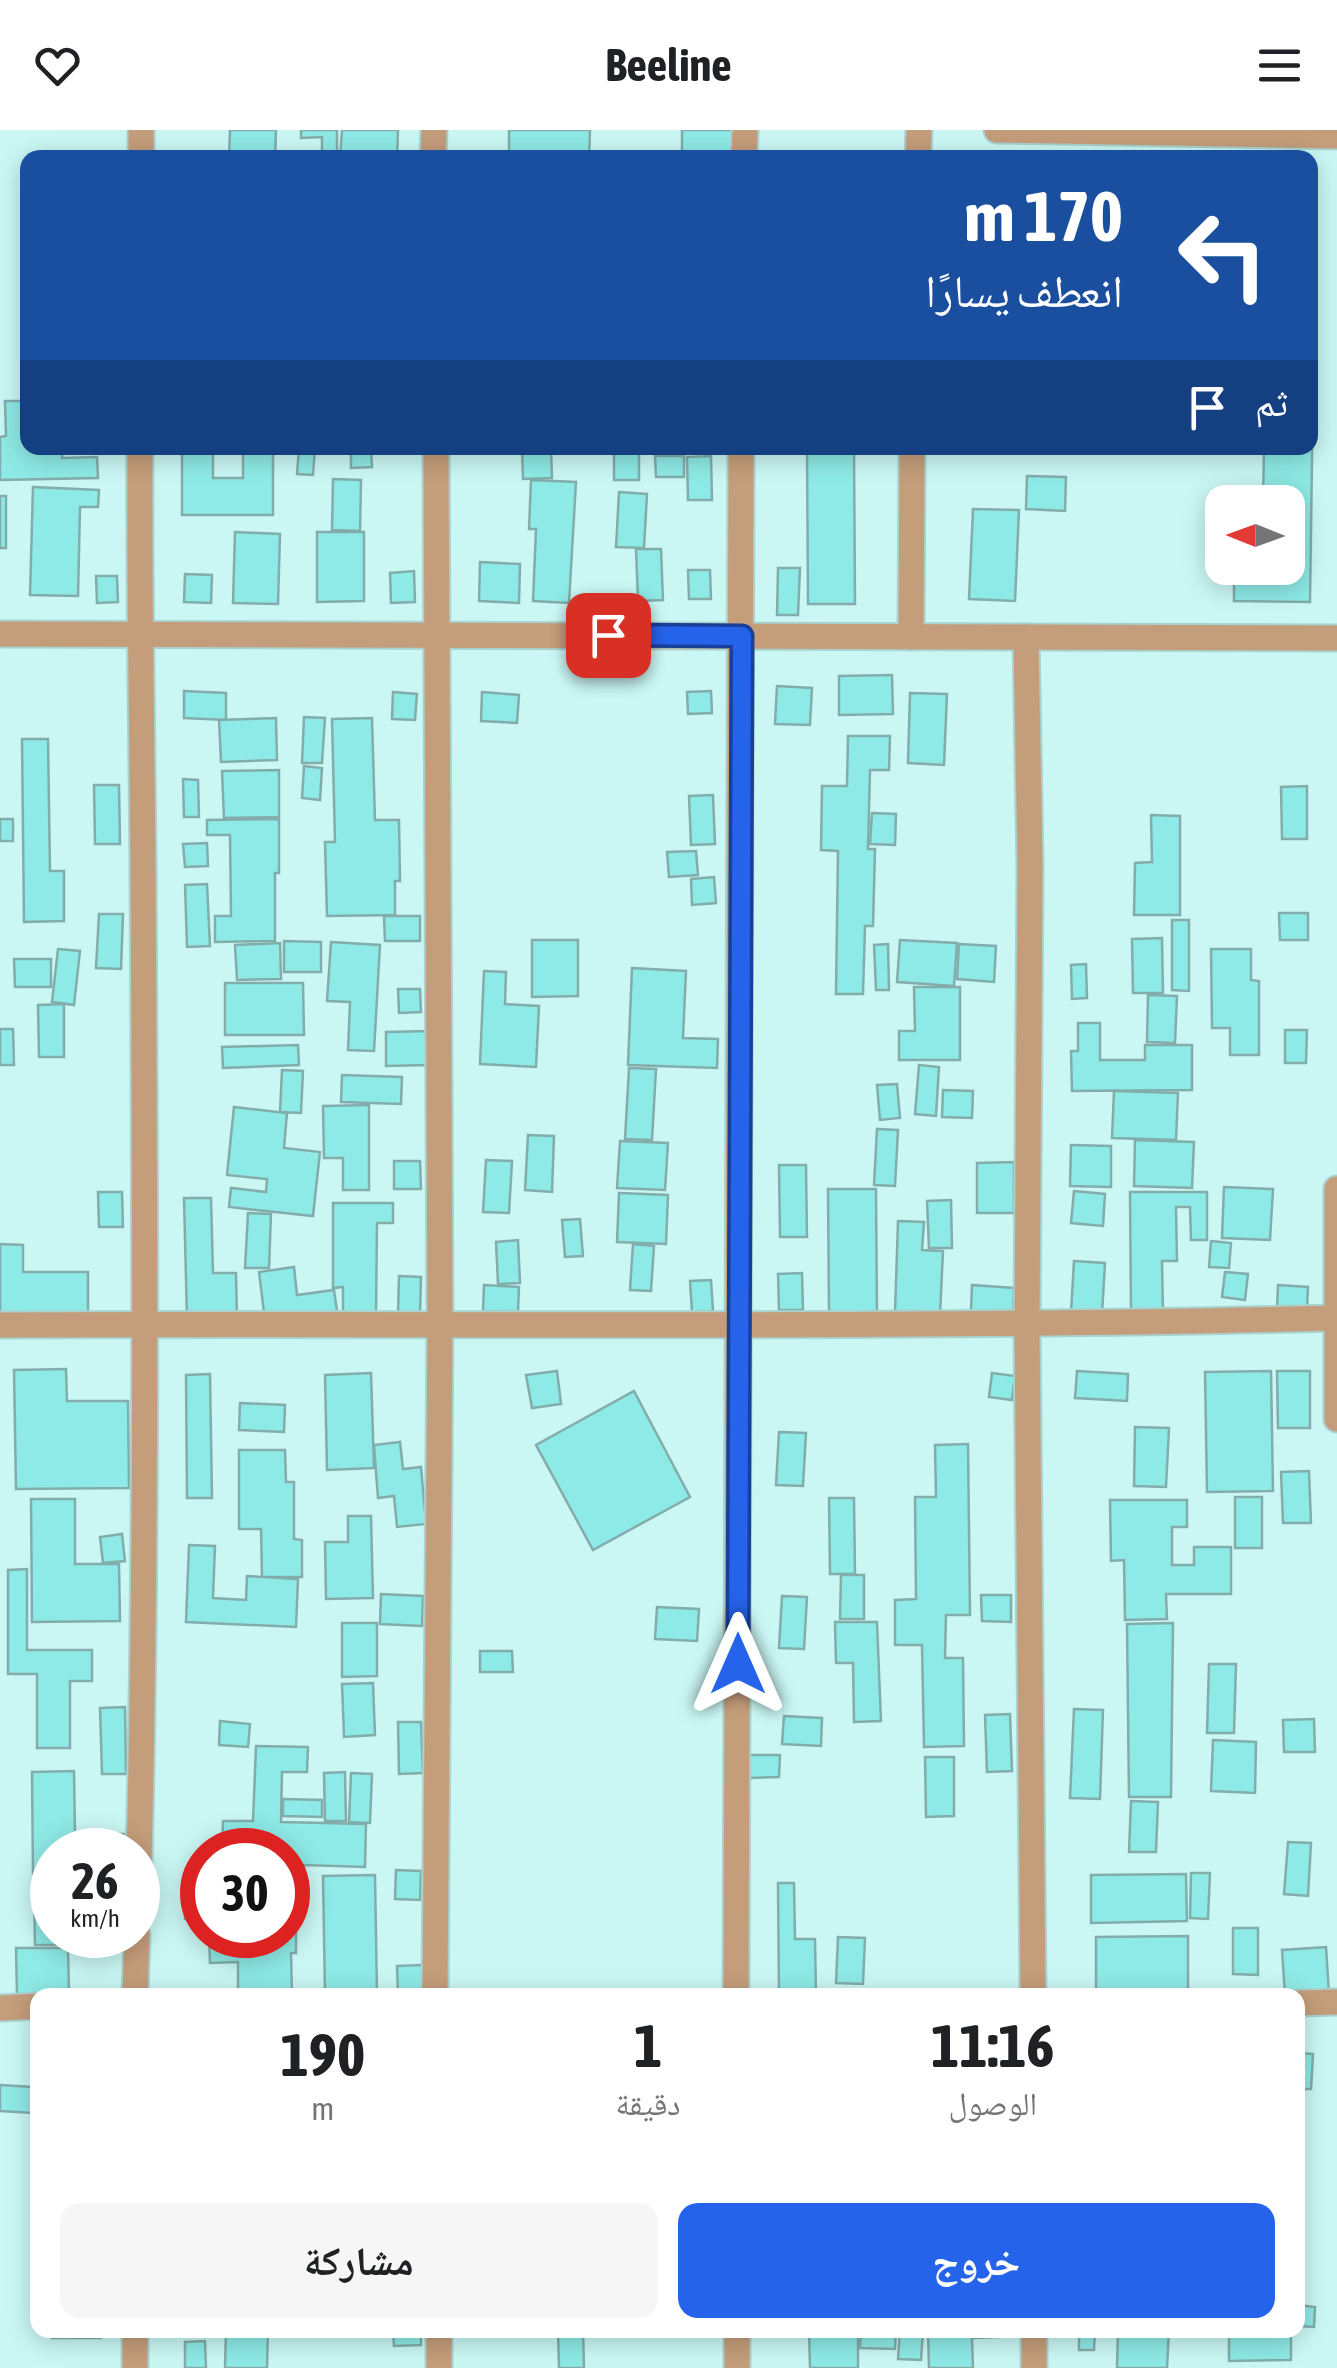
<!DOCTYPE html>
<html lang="ar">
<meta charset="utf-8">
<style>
:root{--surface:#fff;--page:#f6f6f6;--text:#202124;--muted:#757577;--accent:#2563eb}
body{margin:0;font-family:"Asap Condensed","Noto Naskh Arabic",sans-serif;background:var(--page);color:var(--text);direction:rtl;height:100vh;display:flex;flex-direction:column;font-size:38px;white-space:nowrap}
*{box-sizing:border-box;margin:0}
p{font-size:32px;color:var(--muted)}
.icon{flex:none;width:55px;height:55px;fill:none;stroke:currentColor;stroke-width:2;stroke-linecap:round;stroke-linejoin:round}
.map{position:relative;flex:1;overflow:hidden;direction:ltr}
.panel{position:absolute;left:30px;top:1858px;width:1275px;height:350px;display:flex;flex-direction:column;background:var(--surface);border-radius:20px;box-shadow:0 5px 25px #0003;direction:rtl}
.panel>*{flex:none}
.hud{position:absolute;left:20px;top:20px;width:1298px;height:305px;border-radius:20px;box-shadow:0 5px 25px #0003;direction:rtl;background:#1a4fa0;color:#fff;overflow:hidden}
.needle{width:65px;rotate:271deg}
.buttons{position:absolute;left:1205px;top:355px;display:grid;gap:20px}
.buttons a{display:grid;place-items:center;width:100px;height:100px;border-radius:20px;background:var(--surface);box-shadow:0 5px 25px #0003;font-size:50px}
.speed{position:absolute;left:30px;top:1698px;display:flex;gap:20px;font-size:50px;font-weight:700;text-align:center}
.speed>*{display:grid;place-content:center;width:130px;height:130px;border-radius:50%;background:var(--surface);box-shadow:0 5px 25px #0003;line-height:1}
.speed small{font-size:25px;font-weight:400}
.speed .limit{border:15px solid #d22;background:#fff;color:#111}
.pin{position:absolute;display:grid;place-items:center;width:85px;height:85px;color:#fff;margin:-42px;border-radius:20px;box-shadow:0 5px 15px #0006}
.me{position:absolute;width:110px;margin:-55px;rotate:0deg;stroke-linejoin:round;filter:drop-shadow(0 0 8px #0008)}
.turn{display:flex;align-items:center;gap:35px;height:210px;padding:0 30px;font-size:45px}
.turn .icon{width:130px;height:130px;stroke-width:2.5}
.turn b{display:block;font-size:70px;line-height:85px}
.then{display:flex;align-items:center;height:95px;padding:0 30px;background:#0003;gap:20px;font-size:38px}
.eta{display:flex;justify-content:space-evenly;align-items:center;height:170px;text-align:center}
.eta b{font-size:60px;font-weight:700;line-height:70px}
.action{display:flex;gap:20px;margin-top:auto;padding:20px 30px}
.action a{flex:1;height:115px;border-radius:20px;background:var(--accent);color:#fff;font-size:40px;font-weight:700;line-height:115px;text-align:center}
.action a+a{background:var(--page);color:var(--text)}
header{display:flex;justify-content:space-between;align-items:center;height:130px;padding:0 30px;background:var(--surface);font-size:45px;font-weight:700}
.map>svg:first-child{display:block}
.building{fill:#8eeae6;stroke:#82adab;stroke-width:2.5}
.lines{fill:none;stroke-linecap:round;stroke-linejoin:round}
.street-casing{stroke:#a9d1ce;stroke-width:29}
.street{stroke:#c49d7b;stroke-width:25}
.route-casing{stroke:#184099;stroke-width:25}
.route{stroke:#2563eb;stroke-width:18}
</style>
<header><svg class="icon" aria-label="menu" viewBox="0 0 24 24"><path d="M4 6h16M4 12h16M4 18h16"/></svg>Beeline<svg class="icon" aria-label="heart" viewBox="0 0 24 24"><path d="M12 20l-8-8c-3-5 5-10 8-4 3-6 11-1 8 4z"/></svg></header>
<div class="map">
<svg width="1337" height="2238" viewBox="0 0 1337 2238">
<rect width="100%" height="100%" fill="#caf7f4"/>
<!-- building -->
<g class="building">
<polygon points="230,0 276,0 275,28 229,28"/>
<polygon points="301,0 337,0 337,28 322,28 322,7 301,8"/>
<polygon points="342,0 398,0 397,28 340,28"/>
<polygon points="509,0 590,0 589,28 509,28"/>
<polygon points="682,0 736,0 735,28 682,28"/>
<polygon points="1310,44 1316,44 1310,472 1234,471 1234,438 1288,438 1288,372 1263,372 1264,318 1310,318"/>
<polygon points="5,271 28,271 28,318 62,318 62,328 97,327 98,348 0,350 0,307 6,306"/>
<polygon points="243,318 273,318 273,385 182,385 182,319 213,319 213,348 243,348"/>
<polygon points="299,318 315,318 313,345 297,344"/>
<polygon points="351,318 371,318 372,337 351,338"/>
<polygon points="522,318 586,318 586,319 551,320 552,348 523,349"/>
<rect x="614" y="318" width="25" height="32"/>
<polygon points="807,318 854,318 855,474 808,474"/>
<polygon points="655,326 684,326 684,347 656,347"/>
<polygon points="711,326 712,370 688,370 687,327"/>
<polygon points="1027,346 1066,347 1065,381 1026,379"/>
<polygon points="333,349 361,350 360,401 332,400"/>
<polygon points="531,350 576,352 569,473 533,471 536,399 529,399"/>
<polygon points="33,357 99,360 98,377 80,377 78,466 30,465"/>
<polygon points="619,362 647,364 644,418 616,417"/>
<rect x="0" y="366" width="6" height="52"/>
<polygon points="973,379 1019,380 1015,471 969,469"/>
<polygon points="235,402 280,404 278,474 233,473"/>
<polygon points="317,402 364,402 364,471 317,472"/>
<polygon points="636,419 661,419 663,470 638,471"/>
<polygon points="480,432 520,434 519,473 479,471"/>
<polygon points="778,438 800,438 798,485 777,485"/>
<polygon points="688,440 710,440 711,469 689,469"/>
<polygon points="414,441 415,472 391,473 390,443"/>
<polygon points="185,444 212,445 211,473 184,472"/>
<polygon points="96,446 117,446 118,472 97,473"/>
<polygon points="892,545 893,584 839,585 839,546"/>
<polygon points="777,556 812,558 810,595 775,594"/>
<polygon points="184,561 226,563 226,590 184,588"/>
<polygon points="711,561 712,583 688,584 687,562"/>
<polygon points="393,562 417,564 415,590 392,589"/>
<polygon points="482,562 519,565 517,593 481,591"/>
<polygon points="910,563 947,564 944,635 908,633"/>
<polygon points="304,587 325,588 322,633 302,633"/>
<polygon points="276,588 277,630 221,632 219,590"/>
<polygon points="372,588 375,690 399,690 400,751 395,751 395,785 327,786 325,712 335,712 332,589"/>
<polygon points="848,606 890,606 889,640 870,640 868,719 875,719 873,796 865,796 863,864 836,864 838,721 821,720 822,656 847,656"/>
<polygon points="22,609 48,609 50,741 64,741 64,791 24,792"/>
<polygon points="304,636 322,638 320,670 302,668"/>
<polygon points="279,640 279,687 224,688 222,641"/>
<polygon points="183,649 198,650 199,687 184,687"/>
<polygon points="94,655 119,655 120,714 95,714"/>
<polygon points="1307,656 1307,709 1282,709 1281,657"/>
<polygon points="713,665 715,714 691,715 689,666"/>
<polygon points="872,683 896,684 895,715 870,714"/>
<polygon points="1151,685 1180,686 1180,785 1134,785 1135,733 1152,732"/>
<rect x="0" y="689" width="13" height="22"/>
<polygon points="279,689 279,743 275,743 275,811 215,812 215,786 231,786 230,705 207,705 207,690"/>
<polygon points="207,713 208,736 185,737 183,714"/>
<polygon points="696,721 698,745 669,747 667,722"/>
<polygon points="714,747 716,773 692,775 691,749"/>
<polygon points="207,754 210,816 187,817 185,755"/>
<polygon points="1279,783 1308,783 1308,810 1280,810"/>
<polygon points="99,784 123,784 121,839 96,838"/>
<polygon points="384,786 420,786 420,811 385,811"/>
<polygon points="1172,790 1189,790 1189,861 1172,860"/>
<polygon points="1162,808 1163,863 1133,863 1132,809"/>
<polygon points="532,810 578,810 578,866 532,867"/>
<polygon points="900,810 957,813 954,856 897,852"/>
<polygon points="284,811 321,812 321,842 284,842"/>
<polygon points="331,812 380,815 374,921 348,920 350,872 327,871"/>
<polygon points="280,813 281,849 237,850 235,815"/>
<polygon points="888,814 889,860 876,860 874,815"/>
<polygon points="959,814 996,816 994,852 957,849"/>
<polygon points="58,819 80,821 74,875 52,872"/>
<polygon points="1211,819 1251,819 1251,850 1259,851 1259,925 1230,925 1230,898 1212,898"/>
<polygon points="14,829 51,829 51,857 15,857"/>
<polygon points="1086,834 1087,868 1072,869 1071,835"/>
<polygon points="632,838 686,841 683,908 718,909 717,938 628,935"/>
<polygon points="484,841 506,842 505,874 539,876 536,937 480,934"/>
<polygon points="225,853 303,853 304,905 225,905"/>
<polygon points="914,857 960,857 960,930 899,930 899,901 915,901"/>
<polygon points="398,859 420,859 421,882 399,883"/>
<polygon points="1148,865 1177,866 1175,913 1147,912"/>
<polygon points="64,874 64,927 39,927 38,875"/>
<polygon points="1078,893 1100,893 1100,930 1145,930 1145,915 1192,915 1192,960 1072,961 1071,921 1078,921"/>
<polygon points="0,899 13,899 14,935 0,935"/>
<polygon points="1285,900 1307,900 1306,933 1285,933"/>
<polygon points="428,901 428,935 386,936 386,902"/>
<polygon points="298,915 299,935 223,938 222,917"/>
<polygon points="919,935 939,937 936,986 915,984"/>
<polygon points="629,938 656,939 652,1010 625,1009"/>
<polygon points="282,940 303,941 301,983 280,982"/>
<polygon points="342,945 402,947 401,974 341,972"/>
<polygon points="897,954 900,988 880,990 877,955"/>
<polygon points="943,960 973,961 972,988 942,987"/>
<polygon points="1114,961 1178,963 1176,1010 1112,1008"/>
<polygon points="369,975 369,1060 343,1060 343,1028 324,1028 323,976"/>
<polygon points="234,977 287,983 284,1018 320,1022 313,1086 229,1077 231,1058 266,1062 267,1049 227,1045"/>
<polygon points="877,999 898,1000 895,1056 874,1055"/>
<polygon points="528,1005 554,1006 552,1062 525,1060"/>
<polygon points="1135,1010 1194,1012 1192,1058 1134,1056"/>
<polygon points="620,1011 668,1013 665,1060 617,1058"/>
<polygon points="1071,1015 1111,1016 1111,1057 1070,1056"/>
<polygon points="486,1030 512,1031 509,1083 483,1082"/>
<polygon points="394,1031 420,1031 421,1059 394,1059"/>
<polygon points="1014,1032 1014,1083 977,1083 977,1033"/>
<polygon points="779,1035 806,1035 807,1107 780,1107"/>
<polygon points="1224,1057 1273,1059 1270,1110 1222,1108"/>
<polygon points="828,1059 876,1059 877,1184 829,1185"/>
<polygon points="1074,1061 1105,1064 1103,1096 1071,1093"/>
<polygon points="98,1062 122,1062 123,1097 99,1097"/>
<polygon points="1130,1062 1207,1062 1207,1110 1191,1110 1190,1077 1176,1077 1177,1131 1162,1131 1163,1183 1131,1183"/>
<polygon points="619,1063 668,1065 666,1114 617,1112"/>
<polygon points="184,1068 211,1068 213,1143 236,1143 237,1188 187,1189"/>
<polygon points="951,1070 952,1118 929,1118 927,1071"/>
<polygon points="333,1073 393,1073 393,1093 377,1093 376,1184 343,1184 343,1157 333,1158"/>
<polygon points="248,1083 271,1084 269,1138 245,1138"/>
<polygon points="580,1089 583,1126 565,1127 562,1090"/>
<polygon points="898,1091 924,1092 922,1120 943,1121 940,1185 895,1183"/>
<polygon points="518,1110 520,1153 498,1154 496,1112"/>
<polygon points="1211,1111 1231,1113 1229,1138 1209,1137"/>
<polygon points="0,1114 23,1115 23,1142 88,1142 88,1189 0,1188"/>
<polygon points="633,1114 654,1116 651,1161 630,1160"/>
<polygon points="1074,1131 1105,1133 1102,1184 1071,1183"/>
<polygon points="294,1137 297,1165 334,1160 337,1181 265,1191 259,1142"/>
<polygon points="1225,1142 1248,1144 1245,1170 1222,1167"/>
<polygon points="802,1143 803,1180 779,1180 778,1144"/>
<polygon points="399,1146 421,1147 420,1185 398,1185"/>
<polygon points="711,1150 713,1181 692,1182 690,1151"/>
<polygon points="484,1155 519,1157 518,1182 483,1181"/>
<polygon points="972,1155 1014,1158 1013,1183 971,1181"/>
<polygon points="1278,1155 1308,1157 1307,1180 1277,1179"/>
<polygon points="66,1239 67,1271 128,1271 129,1358 16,1359 14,1240"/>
<polygon points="557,1241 561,1274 532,1278 526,1245"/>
<polygon points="1077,1241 1128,1244 1127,1271 1075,1268"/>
<polygon points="1271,1241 1273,1361 1207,1362 1205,1242"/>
<polygon points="1277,1241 1310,1241 1310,1298 1278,1298"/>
<polygon points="371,1243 374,1338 327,1340 325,1245"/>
<polygon points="992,1243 1015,1246 1012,1270 989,1267"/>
<polygon points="210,1244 212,1368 187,1368 186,1245"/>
<polygon points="634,1261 690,1367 593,1420 536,1315"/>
<polygon points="240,1273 285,1275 284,1302 239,1300"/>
<polygon points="1135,1297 1169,1298 1166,1357 1134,1356"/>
<polygon points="779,1302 806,1303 803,1356 776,1355"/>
<polygon points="400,1312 403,1339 421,1337 426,1394 397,1397 394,1366 378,1368 374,1315"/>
<polygon points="968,1314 970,1485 946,1485 945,1528 963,1528 964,1616 924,1617 922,1515 895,1515 895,1470 916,1469 915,1367 936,1367 935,1315"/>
<polygon points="239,1320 285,1320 286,1352 294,1352 294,1409 302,1410 302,1447 262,1447 261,1399 239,1399"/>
<polygon points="1309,1341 1311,1393 1283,1393 1281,1342"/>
<rect x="1235" y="1367" width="27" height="51"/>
<polygon points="829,1368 854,1368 855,1444 830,1444"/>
<polygon points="31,1369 75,1369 75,1434 119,1434 120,1491 32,1492"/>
<polygon points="1110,1370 1187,1370 1187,1397 1172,1397 1172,1435 1194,1435 1194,1417 1231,1417 1231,1464 1166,1464 1167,1489 1125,1490 1124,1430 1111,1431"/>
<polygon points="348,1386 371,1386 373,1468 326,1469 325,1412 348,1412"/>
<polygon points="122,1404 125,1431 103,1433 100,1407"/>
<polygon points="189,1415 215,1416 213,1468 246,1470 247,1446 298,1449 296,1497 186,1492"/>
<polygon points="27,1439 27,1520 92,1520 92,1551 70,1551 70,1618 37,1618 37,1544 8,1544 8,1440"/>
<polygon points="841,1445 864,1445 864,1489 840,1489"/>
<polygon points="381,1464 423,1466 422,1496 380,1494"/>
<polygon points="981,1465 1011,1465 1011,1492 982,1491"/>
<polygon points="782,1466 807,1467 804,1519 779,1518"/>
<polygon points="657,1477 699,1479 697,1511 655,1509"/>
<polygon points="835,1492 877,1492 881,1591 854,1592 853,1533 836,1533"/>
<polygon points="342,1493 377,1493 377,1546 342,1547"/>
<polygon points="1173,1493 1171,1667 1129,1667 1127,1494"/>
<polygon points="480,1521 512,1521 513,1542 480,1542"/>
<polygon points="1209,1534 1236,1534 1234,1603 1207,1603"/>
<polygon points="373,1553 375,1605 344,1607 342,1554"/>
<polygon points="125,1577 126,1644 102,1644 100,1578"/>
<polygon points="1074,1579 1103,1580 1100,1669 1070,1668"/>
<polygon points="1010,1584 1012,1641 987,1642 985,1585"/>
<polygon points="784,1586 822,1588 821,1616 782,1614"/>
<polygon points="1314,1589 1315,1622 1284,1622 1283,1590"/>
<polygon points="220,1591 250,1594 248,1617 219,1615"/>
<polygon points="398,1592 421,1592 423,1643 399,1644"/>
<polygon points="1213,1610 1256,1612 1255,1663 1211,1661"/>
<polygon points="256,1616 308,1617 307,1642 282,1642 281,1692 366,1694 365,1737 304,1735 304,1745 288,1744 288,1720 222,1720 223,1691 253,1691"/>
<polygon points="748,1625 780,1625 779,1647 748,1648"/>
<polygon points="925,1627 954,1627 954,1686 926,1687"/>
<polygon points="74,1641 75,1704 125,1704 124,1720 52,1720 52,1744 33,1744 32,1642"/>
<polygon points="345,1642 346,1691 325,1691 324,1643"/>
<polygon points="351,1643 372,1644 370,1693 349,1692"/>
<polygon points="283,1669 322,1670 322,1687 283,1686"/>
<polygon points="1131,1671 1158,1672 1156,1722 1129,1722"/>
<polygon points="1288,1712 1311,1713 1308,1766 1284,1764"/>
<polygon points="396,1740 421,1741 420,1770 395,1769"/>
<polygon points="1191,1743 1210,1743 1208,1789 1190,1788"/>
<polygon points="1186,1744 1187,1791 1091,1793 1091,1745"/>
<polygon points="375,1745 377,1865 325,1865 323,1746"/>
<polygon points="778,1753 794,1753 795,1809 815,1809 816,1865 779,1865"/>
<polygon points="288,1759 296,1759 296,1823 291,1823 292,1865 238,1865 238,1832 210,1833 209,1805 288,1805"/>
<rect x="185" y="1760" width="17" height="29"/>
<polygon points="52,1762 52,1805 65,1805 65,1815 35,1815 34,1763"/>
<polygon points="1233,1798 1258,1798 1258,1845 1233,1844"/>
<polygon points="1188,1806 1188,1863 1096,1864 1096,1807"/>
<polygon points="838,1807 865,1808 863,1854 836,1853"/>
<polygon points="1326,1817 1329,1864 1285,1865 1282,1820"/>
<polygon points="16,1818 68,1818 69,1865 17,1866"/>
<polygon points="422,1835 423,1865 398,1865 397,1836"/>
<polygon points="1298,1923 1313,1924 1311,1959 1298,1959"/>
<polygon points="0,1955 33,1957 32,1983 0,1981"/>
<polygon points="1298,2175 1315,2177 1314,2197 1298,2196"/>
<rect x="52" y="2200" width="49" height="8"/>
<polygon points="226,2200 268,2200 267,2238 225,2238"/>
<polygon points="393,2200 421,2200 421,2215 394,2216"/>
<polygon points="558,2200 583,2200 584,2238 559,2238"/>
<polygon points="809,2200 858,2200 858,2238 810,2238"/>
<polygon points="861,2200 896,2200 895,2219 860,2218"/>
<polygon points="900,2200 923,2200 921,2230 898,2229"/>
<polygon points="928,2200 998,2200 998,2207 972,2208 973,2238 929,2238"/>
<polygon points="1079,2200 1095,2200 1094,2220 1079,2220"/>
<polygon points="1118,2200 1169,2200 1167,2238 1117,2238"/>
<polygon points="1229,2200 1291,2204 1291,2230 1229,2231"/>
<polygon points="205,2211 206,2238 185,2238 185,2212"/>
</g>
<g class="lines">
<!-- street casing -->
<g class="street-casing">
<g id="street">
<polyline points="997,0 1337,6"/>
<polyline points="141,28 141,0"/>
<polyline points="433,28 434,0"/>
<polyline points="744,28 745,0"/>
<polyline points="918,28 919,0"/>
<polyline points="0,504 1337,508"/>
<polyline points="911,507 912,318"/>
<polyline points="1026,507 1030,736 1027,1195 1033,1865"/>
<polyline points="1337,1059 1337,1289"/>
<path d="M0 1195C446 1193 891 1199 1337 1188"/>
<path d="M138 1770C147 1427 145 1084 143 741 142 600 139 459 140 318"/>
<polyline points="135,1865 137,1805"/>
<polyline points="435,1865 440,1192 436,318"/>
<polyline points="736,1865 741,318"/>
<polyline points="1298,1873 1337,1872"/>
<polyline points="0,1878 38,1876"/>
<polyline points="135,2200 135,2238"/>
<polyline points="439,2200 439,2238"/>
<polyline points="737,2200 737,2238"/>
<polyline points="1034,2200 1034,2238"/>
</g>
</g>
<!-- street -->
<use href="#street" class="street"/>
</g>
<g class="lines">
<!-- route casing -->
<g class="route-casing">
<polyline id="route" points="608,505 742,506 738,1534"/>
</g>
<!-- route -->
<use href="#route" class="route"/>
</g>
</svg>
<div class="buttons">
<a><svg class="needle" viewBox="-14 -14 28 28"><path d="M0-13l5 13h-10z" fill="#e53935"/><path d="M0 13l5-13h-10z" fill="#757577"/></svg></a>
</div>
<div class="speed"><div>26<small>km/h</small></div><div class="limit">30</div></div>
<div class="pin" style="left:608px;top:505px;background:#d93025"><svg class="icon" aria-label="arrive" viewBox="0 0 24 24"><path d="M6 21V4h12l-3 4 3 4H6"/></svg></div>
<svg class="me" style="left:738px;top:1534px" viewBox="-20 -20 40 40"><path d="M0-17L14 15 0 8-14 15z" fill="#2563eb" stroke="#fff" stroke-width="4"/></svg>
<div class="hud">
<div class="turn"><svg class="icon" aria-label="left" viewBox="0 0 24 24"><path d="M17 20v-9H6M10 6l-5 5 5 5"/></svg><div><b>170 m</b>انعطف يسارًا</div></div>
<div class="then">ثم<svg class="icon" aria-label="arrive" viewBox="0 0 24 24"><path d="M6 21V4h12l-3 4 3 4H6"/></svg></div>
</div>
<section class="panel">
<div class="eta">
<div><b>11:16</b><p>الوصول</p></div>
<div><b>1</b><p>دقيقة</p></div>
<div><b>190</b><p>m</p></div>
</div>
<div class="action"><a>خروج</a><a>مشاركة</a></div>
</section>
</div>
